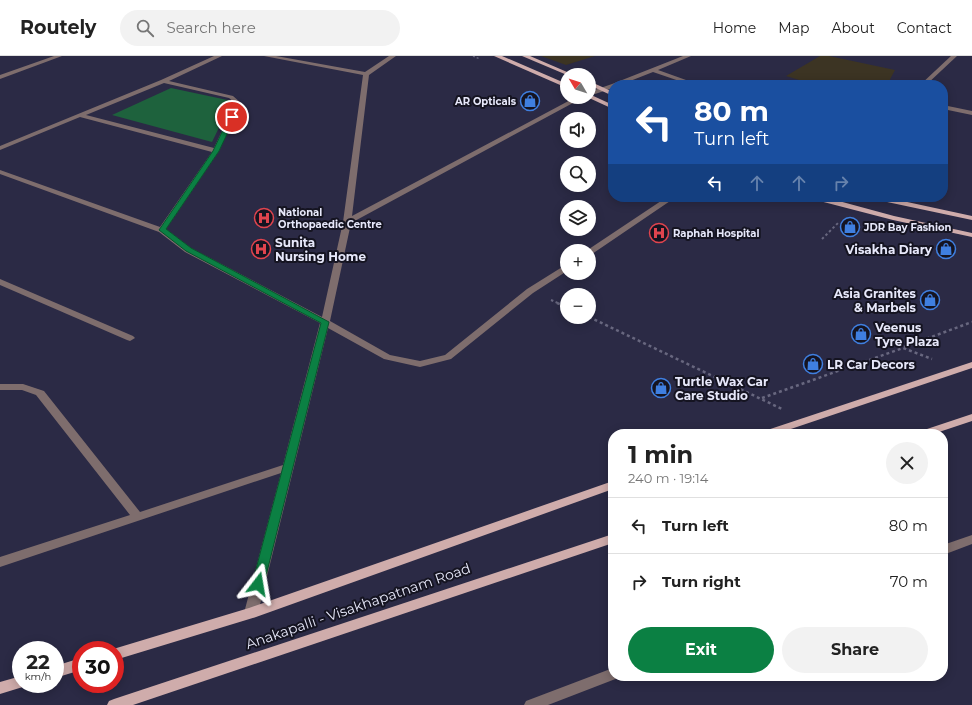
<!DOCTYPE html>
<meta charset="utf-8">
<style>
:root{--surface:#fff;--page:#f2f2f2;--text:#222;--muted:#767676;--line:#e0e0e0;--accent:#0b8043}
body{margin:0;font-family:Montserrat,sans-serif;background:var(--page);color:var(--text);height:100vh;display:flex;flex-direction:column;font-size:15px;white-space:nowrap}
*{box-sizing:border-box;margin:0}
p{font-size:13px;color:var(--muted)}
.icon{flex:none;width:22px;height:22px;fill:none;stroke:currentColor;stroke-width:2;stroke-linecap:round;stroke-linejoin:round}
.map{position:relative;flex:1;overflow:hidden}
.panel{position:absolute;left:608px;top:373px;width:340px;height:252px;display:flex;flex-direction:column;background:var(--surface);border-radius:16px;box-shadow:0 2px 10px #0003}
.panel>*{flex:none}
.top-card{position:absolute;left:608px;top:24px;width:340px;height:122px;border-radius:16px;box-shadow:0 2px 10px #0003;background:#1a4fa0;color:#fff;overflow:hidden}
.needle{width:26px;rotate:309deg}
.fabs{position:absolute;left:560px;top:12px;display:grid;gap:8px}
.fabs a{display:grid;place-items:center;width:36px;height:36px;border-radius:50%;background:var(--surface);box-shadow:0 2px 10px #0003;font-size:20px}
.speed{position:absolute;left:12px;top:585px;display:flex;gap:8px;font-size:20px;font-weight:700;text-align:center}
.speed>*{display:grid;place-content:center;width:52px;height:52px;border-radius:50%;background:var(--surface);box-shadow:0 2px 10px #0003;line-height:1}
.speed small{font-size:10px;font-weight:400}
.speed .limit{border:6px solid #d22;background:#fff;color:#111}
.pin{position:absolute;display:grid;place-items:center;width:34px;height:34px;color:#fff;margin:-17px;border:2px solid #fff;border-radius:50%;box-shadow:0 1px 4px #0007}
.me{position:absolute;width:44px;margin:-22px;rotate:14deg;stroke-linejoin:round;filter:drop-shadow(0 0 3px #0008)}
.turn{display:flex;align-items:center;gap:14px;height:84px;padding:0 20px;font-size:18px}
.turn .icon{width:52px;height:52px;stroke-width:2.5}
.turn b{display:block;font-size:28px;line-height:34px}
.lanes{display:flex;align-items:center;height:38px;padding:0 20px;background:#0003;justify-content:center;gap:20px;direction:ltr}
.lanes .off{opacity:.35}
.round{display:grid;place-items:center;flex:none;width:42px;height:42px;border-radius:21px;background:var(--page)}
.overview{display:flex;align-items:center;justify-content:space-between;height:68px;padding:0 20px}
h1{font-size:24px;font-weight:700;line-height:30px}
.cta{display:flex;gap:8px;margin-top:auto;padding:8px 20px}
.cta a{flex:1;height:46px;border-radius:24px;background:var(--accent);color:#fff;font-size:16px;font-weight:700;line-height:46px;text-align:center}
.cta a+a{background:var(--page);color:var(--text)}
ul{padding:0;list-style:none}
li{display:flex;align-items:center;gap:12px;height:56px;padding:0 20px;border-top:1px solid var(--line)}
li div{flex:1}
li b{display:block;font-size:15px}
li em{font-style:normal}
header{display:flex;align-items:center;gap:24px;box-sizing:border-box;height:56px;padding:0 20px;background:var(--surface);border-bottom:1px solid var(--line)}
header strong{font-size:19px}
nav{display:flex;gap:22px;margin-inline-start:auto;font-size:14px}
.search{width:280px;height:36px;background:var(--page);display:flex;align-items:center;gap:10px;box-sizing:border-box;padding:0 14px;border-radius:22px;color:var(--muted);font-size:15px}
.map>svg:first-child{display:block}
.education{fill:#3c3423}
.green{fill:#1e623d}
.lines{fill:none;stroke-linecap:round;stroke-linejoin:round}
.path-far2{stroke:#68677f;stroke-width:1.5;stroke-dasharray:2 2;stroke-linecap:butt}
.path-far1{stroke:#68677f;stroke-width:2;stroke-dasharray:2.5 2.5;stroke-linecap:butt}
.path{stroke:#68677f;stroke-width:2.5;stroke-dasharray:3 3;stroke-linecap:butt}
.minor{fill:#7e6d6d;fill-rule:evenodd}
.major{fill:#cfacab;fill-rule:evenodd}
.route{fill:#0b8043;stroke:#07532c}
.labels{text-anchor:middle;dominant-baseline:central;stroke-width:4;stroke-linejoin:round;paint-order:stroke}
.far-poi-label{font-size:10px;font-weight:bold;fill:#e7e8fa;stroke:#151421;text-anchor:start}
.poi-label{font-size:12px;font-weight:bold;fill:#e7e8fa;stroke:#151421;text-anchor:start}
.near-street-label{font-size:14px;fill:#e7e8fa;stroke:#151421}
</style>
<header>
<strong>Routely</strong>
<div class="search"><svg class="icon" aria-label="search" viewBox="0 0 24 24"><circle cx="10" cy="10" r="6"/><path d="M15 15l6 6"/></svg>Search here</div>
<nav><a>Home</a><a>Map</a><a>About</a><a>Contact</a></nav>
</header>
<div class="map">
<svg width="972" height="649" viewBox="0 0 972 649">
<rect width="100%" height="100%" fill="#2b2a45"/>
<!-- education -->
<g class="education">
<polygon points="541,0 595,0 566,9"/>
<polygon points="820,0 829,0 895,14 887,29 816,29 786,20"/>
</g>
<!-- green -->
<polygon class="green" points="171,32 232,45 212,86 112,59"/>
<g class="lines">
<!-- path-far2 -->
<polyline class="path-far2" points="473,0 480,3"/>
<!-- path-far1 -->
<g class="path-far1">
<polyline points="783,141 797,145"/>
<polyline points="822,183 839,166"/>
<polyline points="551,244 560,248"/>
</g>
<!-- path -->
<g class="path">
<polyline points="557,247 567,251"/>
<polyline points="589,261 782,353"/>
<polyline points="904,291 972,266"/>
<polyline points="762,342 903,292 932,303"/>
</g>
<!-- minor -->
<g class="minor">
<polygon points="54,0 62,0 0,23 0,19"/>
<path d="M214 0H222L169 25 233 40 241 47 219 95 166 173 191 192 322 261 343 166 363 19 264 0H276L365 16 389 0H396L369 19 352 160 576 41H584L351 167 330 265 390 299 420 305 445 299 527 233 567 208V215L533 237 451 303 420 311 384 303 328 272 258 557 256 561 251 562 246 561 244 557 281 417 0 511V501L130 459 36 339 22 334H0V328H23L44 335 140 456 283 409 320 267 185 196 159 176 0 118V114L160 171 212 96 80 61 0 94V90L161 24ZM164 27 229 42 235 47 214 92 86 59Z"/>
<polygon points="683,0 691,0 658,14 700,29 691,29 653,16 620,29 613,29 613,32 589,40 589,36 612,28"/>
<polygon points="951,0 957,0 926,29 920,29"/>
<polygon points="943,49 972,55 972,59 943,53"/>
<polygon points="667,141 676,141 592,198 589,198 589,195 586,195"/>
<polygon points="0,223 133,280 135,282 130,285 127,284 0,229"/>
<polygon points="972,479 972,488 943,499 943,489"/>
<polygon points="613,612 613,620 619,620 618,622 548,649 524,649 526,645"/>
</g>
<!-- major -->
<g class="major">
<polygon points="494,0 502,0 567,28 567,32"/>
<polygon points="522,0 530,0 574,19 567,19"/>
<polygon points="589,25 613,36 613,40 589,29"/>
<polygon points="589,38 613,49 613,53 587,41 589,41"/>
<polygon points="811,141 824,141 894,160 972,177 972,181 893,164 812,143"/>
<polygon points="869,141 884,141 972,160 972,164 873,143"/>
<polygon points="972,306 972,312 776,378 760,378 761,376"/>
<polygon points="972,358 972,365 933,378 917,378 918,376"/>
<polygon points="613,425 613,433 256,561 115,604 115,594 110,594 249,552"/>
<polygon points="613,478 613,487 133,649 107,649 109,645 114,643"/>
<polygon points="81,602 81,614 55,622 55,610"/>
<polygon points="21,620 21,628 27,628 26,630 0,638 0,626"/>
</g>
</g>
<!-- route -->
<polygon class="route" points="232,59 235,61 219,95 166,173 191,192 329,266 264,528 262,531 258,532 254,531 252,528 321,267 186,195 159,174 213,95 229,61"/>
<!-- icons -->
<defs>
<g id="shop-ring" transform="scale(1)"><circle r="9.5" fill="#151421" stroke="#3f7fe0" stroke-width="1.5"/><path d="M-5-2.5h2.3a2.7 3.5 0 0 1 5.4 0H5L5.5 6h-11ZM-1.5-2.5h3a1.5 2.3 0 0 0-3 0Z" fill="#3f7fe0"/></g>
<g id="hospital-ring" transform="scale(1)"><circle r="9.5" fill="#151421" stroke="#e0444e" stroke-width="1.5"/><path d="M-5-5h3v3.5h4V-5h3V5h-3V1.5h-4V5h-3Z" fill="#e0444e"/></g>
</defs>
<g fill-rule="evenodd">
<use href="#shop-ring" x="530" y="45"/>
<use href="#hospital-ring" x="264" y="162"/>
<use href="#shop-ring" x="850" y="171"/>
<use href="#hospital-ring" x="659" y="177"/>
<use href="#hospital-ring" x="261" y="193"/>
<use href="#shop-ring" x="946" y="193"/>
<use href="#shop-ring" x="930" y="244"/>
<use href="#shop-ring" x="861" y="278"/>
<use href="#shop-ring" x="813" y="308"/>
<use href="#shop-ring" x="661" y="332"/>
</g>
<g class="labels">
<!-- far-poi labels -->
<g class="far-poi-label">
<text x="516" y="45" text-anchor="end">AR Opticals</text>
<text x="278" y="156">National<tspan x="278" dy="12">Orthopaedic Centre</tspan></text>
<text x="864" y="171">JDR Bay Fashion</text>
<text x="673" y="177">Raphah Hospital</text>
</g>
<!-- poi labels -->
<g class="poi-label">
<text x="275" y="186">Sunita<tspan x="275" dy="14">Nursing Home</tspan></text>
<text x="932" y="193" text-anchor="end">Visakha Diary</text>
<text x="916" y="237" text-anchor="end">Asia Granites<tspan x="916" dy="14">&amp; Marbels</tspan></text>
<text x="875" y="271">Veenus<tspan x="875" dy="14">Tyre Plaza</tspan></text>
<text x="827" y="308">LR Car Decors</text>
<text x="675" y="325">Turtle Wax Car<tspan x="675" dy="14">Care Studio</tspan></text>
</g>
<!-- near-street labels -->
<g class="near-street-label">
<text transform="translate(358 550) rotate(-19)">Anakapalli - Visakhapatnam Road</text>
</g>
</g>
</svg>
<div class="fabs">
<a><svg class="needle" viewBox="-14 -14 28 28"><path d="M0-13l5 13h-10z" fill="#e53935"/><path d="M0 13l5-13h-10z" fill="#767676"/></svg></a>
<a><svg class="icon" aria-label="sound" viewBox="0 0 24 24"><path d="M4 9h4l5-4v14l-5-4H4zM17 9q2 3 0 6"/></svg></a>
<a><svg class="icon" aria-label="search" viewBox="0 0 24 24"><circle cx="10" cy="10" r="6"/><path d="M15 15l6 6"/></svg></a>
<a><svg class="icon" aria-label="layers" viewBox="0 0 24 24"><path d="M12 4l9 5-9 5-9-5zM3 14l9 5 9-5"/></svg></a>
<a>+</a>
<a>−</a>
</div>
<div class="speed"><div>22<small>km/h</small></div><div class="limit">30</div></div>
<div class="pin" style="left:232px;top:61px;background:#d93025"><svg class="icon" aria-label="arrive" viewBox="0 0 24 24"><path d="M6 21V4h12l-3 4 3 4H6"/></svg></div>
<svg class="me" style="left:258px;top:528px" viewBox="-20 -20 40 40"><path d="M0-17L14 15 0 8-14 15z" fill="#0b8043" stroke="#fff" stroke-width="4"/></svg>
<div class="top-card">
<div class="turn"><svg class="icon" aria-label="left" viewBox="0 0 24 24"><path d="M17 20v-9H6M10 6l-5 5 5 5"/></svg><div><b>80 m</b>Turn left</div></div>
<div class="lanes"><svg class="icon" aria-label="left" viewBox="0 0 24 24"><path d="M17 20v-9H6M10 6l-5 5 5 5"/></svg><svg class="icon off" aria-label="ahead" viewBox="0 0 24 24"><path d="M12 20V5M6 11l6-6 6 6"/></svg><svg class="icon off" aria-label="ahead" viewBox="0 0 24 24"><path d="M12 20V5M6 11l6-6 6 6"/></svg><svg class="icon off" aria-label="right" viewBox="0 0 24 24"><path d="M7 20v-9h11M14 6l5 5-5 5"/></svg></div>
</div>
<section class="panel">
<div class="overview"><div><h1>1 min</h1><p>240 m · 19:14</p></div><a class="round"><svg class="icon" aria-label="close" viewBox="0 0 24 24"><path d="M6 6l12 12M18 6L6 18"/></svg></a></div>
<ul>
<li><svg class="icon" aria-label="left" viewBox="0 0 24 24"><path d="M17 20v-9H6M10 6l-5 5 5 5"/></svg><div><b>Turn left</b></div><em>80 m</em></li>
<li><svg class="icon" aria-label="right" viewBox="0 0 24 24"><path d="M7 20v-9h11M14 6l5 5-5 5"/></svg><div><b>Turn right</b></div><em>70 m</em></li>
</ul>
<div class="cta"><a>Exit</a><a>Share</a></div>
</section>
</div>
